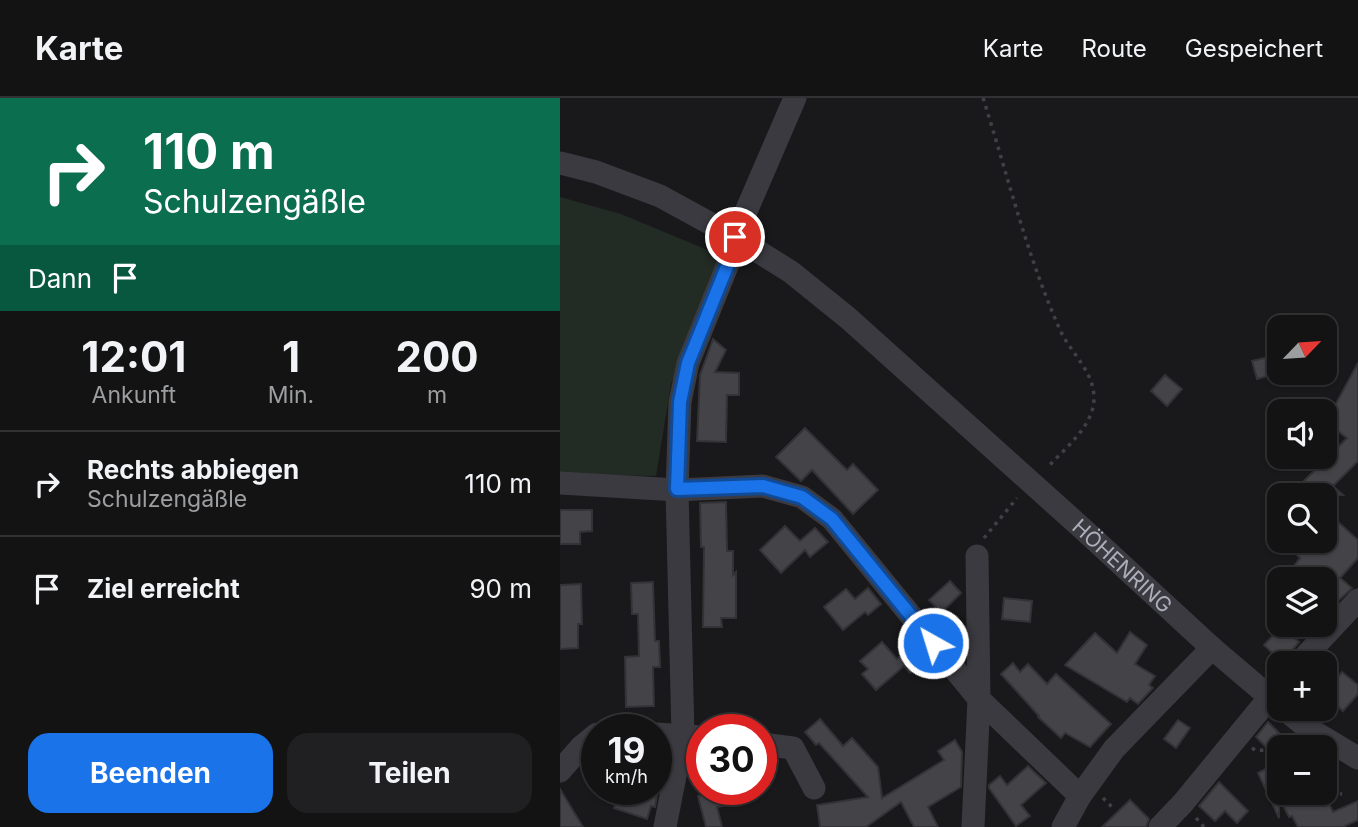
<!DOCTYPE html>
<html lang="de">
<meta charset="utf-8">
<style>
:root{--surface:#131314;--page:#202022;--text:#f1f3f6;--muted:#9d9ea0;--line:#323234;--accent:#1a73e8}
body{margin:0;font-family:Inter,sans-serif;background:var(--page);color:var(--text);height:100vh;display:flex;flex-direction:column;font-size:26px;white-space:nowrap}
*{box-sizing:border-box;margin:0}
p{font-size:23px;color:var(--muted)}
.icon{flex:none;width:38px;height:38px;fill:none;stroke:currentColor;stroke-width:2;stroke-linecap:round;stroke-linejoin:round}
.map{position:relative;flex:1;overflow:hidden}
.drawer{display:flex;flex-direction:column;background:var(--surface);width:560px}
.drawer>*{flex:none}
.top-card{background:#0b6e4f;color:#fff;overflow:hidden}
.needle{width:46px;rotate:65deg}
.tools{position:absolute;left:707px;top:217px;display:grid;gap:14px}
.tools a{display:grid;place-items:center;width:70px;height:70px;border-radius:14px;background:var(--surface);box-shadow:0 2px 5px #0004,0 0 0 2px var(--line);font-size:35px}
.speed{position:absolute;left:21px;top:616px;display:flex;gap:14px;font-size:35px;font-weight:700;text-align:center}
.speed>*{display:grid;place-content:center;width:91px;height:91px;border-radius:50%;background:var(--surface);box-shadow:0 2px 5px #0004,0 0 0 2px var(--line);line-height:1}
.speed small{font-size:18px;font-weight:400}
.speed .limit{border:10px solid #d22;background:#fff;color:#111}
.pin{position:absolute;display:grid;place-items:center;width:60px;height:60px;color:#fff;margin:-30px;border:4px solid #fff;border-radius:50%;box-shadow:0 2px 7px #0007}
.me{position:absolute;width:77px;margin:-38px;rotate:321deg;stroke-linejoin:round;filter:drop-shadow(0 0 5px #0008)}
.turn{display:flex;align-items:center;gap:24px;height:147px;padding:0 28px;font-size:32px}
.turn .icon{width:91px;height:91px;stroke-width:2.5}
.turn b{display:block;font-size:49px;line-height:60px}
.then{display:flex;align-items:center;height:66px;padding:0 28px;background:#0003;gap:14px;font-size:26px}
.eta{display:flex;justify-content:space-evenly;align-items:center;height:119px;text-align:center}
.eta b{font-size:42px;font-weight:700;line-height:49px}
.action{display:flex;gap:14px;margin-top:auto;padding:14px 28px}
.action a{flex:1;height:80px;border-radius:21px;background:var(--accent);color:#fff;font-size:28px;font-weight:700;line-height:80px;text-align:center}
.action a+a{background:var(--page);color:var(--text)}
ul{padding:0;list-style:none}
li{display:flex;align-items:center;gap:21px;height:105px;padding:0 28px;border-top:2px solid var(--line)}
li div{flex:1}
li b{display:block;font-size:26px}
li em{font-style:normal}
header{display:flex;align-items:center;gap:42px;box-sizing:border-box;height:98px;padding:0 35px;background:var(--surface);border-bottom:2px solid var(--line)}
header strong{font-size:33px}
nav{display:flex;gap:38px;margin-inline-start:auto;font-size:24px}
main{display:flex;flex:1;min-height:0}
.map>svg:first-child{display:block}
.green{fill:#232b25}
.building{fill:#434348;stroke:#333337;stroke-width:2}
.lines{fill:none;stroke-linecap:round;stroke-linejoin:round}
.path{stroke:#404147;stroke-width:3.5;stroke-dasharray:3.5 5;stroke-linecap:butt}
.street{stroke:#3a3a40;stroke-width:23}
.route-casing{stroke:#114b97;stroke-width:18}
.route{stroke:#1a73e8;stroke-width:12}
.labels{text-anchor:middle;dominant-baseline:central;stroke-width:6;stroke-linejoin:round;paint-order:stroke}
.street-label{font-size:21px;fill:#acaeba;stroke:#141416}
</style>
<header>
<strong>Karte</strong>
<nav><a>Karte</a><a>Route</a><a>Gespeichert</a></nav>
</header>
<main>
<section class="drawer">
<div class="top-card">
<div class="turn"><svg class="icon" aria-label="right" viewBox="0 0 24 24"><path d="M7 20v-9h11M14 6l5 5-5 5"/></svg><div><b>110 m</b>Schulzengäßle</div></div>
<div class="then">Dann<svg class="icon" aria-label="arrive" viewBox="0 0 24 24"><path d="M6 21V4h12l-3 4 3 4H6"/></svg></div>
</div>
<div class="eta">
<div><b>12:01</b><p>Ankunft</p></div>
<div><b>1</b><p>Min.</p></div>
<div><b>200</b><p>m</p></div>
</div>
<ul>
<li><svg class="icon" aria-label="right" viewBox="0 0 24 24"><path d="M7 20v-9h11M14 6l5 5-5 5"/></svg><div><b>Rechts abbiegen</b><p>Schulzengäßle</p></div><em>110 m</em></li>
<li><svg class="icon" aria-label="arrive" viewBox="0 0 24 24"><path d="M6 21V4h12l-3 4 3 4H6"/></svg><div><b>Ziel erreicht</b></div><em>90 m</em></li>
</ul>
<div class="action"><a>Beenden</a><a>Teilen</a></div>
</section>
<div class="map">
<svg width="798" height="729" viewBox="0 0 798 729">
<rect width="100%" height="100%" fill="#19191b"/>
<!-- green -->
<polygon class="green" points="0,99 61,116 162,158 111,286 96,378 0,377"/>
<!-- building -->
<g class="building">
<polygon points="153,241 166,252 155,274 179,275 179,297 167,297 166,344 137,343 140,277"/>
<polygon points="713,258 718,275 697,281 692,263"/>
<polygon points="798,265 798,363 773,388 783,397 748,397 739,388 787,340 766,324"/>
<polygon points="605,277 622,291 607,308 591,293"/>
<polygon points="245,330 287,372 293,366 318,392 293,416 252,372 241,383 216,359"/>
<polygon points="166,404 167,453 173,453 173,477 176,474 176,520 161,520 162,529 143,529 144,449 141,449 140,405"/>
<polygon points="0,412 32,412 32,433 20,434 20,446 0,446"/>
<polygon points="765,412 798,442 798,460 780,480 792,490 779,502 769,494 765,498 765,479 763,481 724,481 740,460 731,451 740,443 765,443"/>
<polygon points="225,428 240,443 255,430 268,444 250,459 245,452 221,475 200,452"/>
<polygon points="390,483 401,495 381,515 369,502"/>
<polygon points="93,484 95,543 99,543 100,569 93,569 94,608 66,609 65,559 79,558 78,516 72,516 71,485"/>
<polygon points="21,486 22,526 18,526 18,550 0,551 0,487"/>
<polygon points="308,490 321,506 308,517 305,514 283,532 264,509 286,491 295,501"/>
<polygon points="444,500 472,503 470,524 442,521"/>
<polygon points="722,528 739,544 722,564 704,547"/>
<polygon points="570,534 587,547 575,566 595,578 589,587 593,590 578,606 570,600 567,604 505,567 535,535 557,555"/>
<polygon points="322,544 337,561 354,545 367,560 350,575 344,568 316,592 302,576 308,571 300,563"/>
<polygon points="453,565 460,574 468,566 487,586 496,576 551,626 530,649 505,635 501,640 478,619 479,618 441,576"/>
<polygon points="782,574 798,587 798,596 783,613 765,597 765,595"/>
<polygon points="260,621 283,648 292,640 318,669 322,700 384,662 378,653 395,642 402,654 401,689 368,709 378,729 354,729 341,704 306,729 260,729 257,707 308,699 259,645 256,647 245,634"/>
<polygon points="618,622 630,630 616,650 604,641"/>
<polygon points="708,624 719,635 719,662 696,639"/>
<polygon points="719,664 719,695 754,695 759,705 767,701 773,714 798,703 798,722 783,729 738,729 732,718 729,719 719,699 719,720 698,675"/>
<polygon points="468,668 486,685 461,707 470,718 456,728 429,690 429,687 440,678 447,687"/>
<polygon points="659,684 688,713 677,725 665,713 655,723 639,708"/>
<polygon points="0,691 23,729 0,729"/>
<polygon points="60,691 98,691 95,709 91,708 87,721 54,710"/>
<polygon points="164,692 168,707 157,709 162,729 146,729 138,698"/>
<polygon points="570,702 589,721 586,729 542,729"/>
</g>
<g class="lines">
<!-- path -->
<g class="path">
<path d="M423 0C448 78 467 159 501 234 512 256 534 274 534 300 534 328 505 350 487 370"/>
<polyline points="424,440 457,400"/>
<polyline points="692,650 695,652 719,653"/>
<polyline points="765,690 769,694 782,696"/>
<polyline points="543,700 553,710"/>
<polyline points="636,720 644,729"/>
</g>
<!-- street -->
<g class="street">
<path id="s1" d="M0 65 36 74 100 98 175 139 231 174 288 220 524 432 652 550 719 607"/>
<polyline points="0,385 117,392 203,388 242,399 272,421 419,601 520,698"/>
<polyline points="739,565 798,502"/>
<polyline points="724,611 749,631 798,660"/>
<polyline points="96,636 142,639"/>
<polyline points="201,646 233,650 254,690"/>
<polyline points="0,673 21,649 37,636"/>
<polyline points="105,729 123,637 117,392 120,304 128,265 172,156 175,139 235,0"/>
<polyline points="413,729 419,601 417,458"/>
<polyline points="503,729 520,698 554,651 652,550"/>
<polyline points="600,729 623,705 719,588"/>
</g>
</g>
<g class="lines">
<!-- route casing -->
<g class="route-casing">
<polyline id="route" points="175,139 172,156 128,265 120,304 117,391 203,388 242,399 272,421 373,545"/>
</g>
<!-- route -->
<use href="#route" class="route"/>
</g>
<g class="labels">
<!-- street labels -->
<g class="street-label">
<text stroke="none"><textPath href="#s1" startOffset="700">HÖHENRING</textPath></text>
</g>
</g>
</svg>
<div class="tools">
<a><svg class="needle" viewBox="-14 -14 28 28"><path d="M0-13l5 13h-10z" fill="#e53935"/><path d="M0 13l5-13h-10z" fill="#9d9ea0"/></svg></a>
<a><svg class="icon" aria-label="sound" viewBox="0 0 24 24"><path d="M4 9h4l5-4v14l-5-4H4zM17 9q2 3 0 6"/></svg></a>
<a><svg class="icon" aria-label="search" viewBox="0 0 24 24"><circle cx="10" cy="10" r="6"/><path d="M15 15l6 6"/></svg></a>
<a><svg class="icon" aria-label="layers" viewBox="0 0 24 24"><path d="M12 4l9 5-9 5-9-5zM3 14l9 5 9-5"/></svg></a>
<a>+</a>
<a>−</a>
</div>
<div class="speed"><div>19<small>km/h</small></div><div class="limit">30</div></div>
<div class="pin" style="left:175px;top:139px;background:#d93025"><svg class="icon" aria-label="arrive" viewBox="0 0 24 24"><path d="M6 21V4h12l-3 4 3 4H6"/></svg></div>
<svg class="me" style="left:373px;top:545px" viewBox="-20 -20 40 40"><circle r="17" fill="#1a73e8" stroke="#fff" stroke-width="3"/><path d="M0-11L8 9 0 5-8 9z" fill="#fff"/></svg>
</div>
</main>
